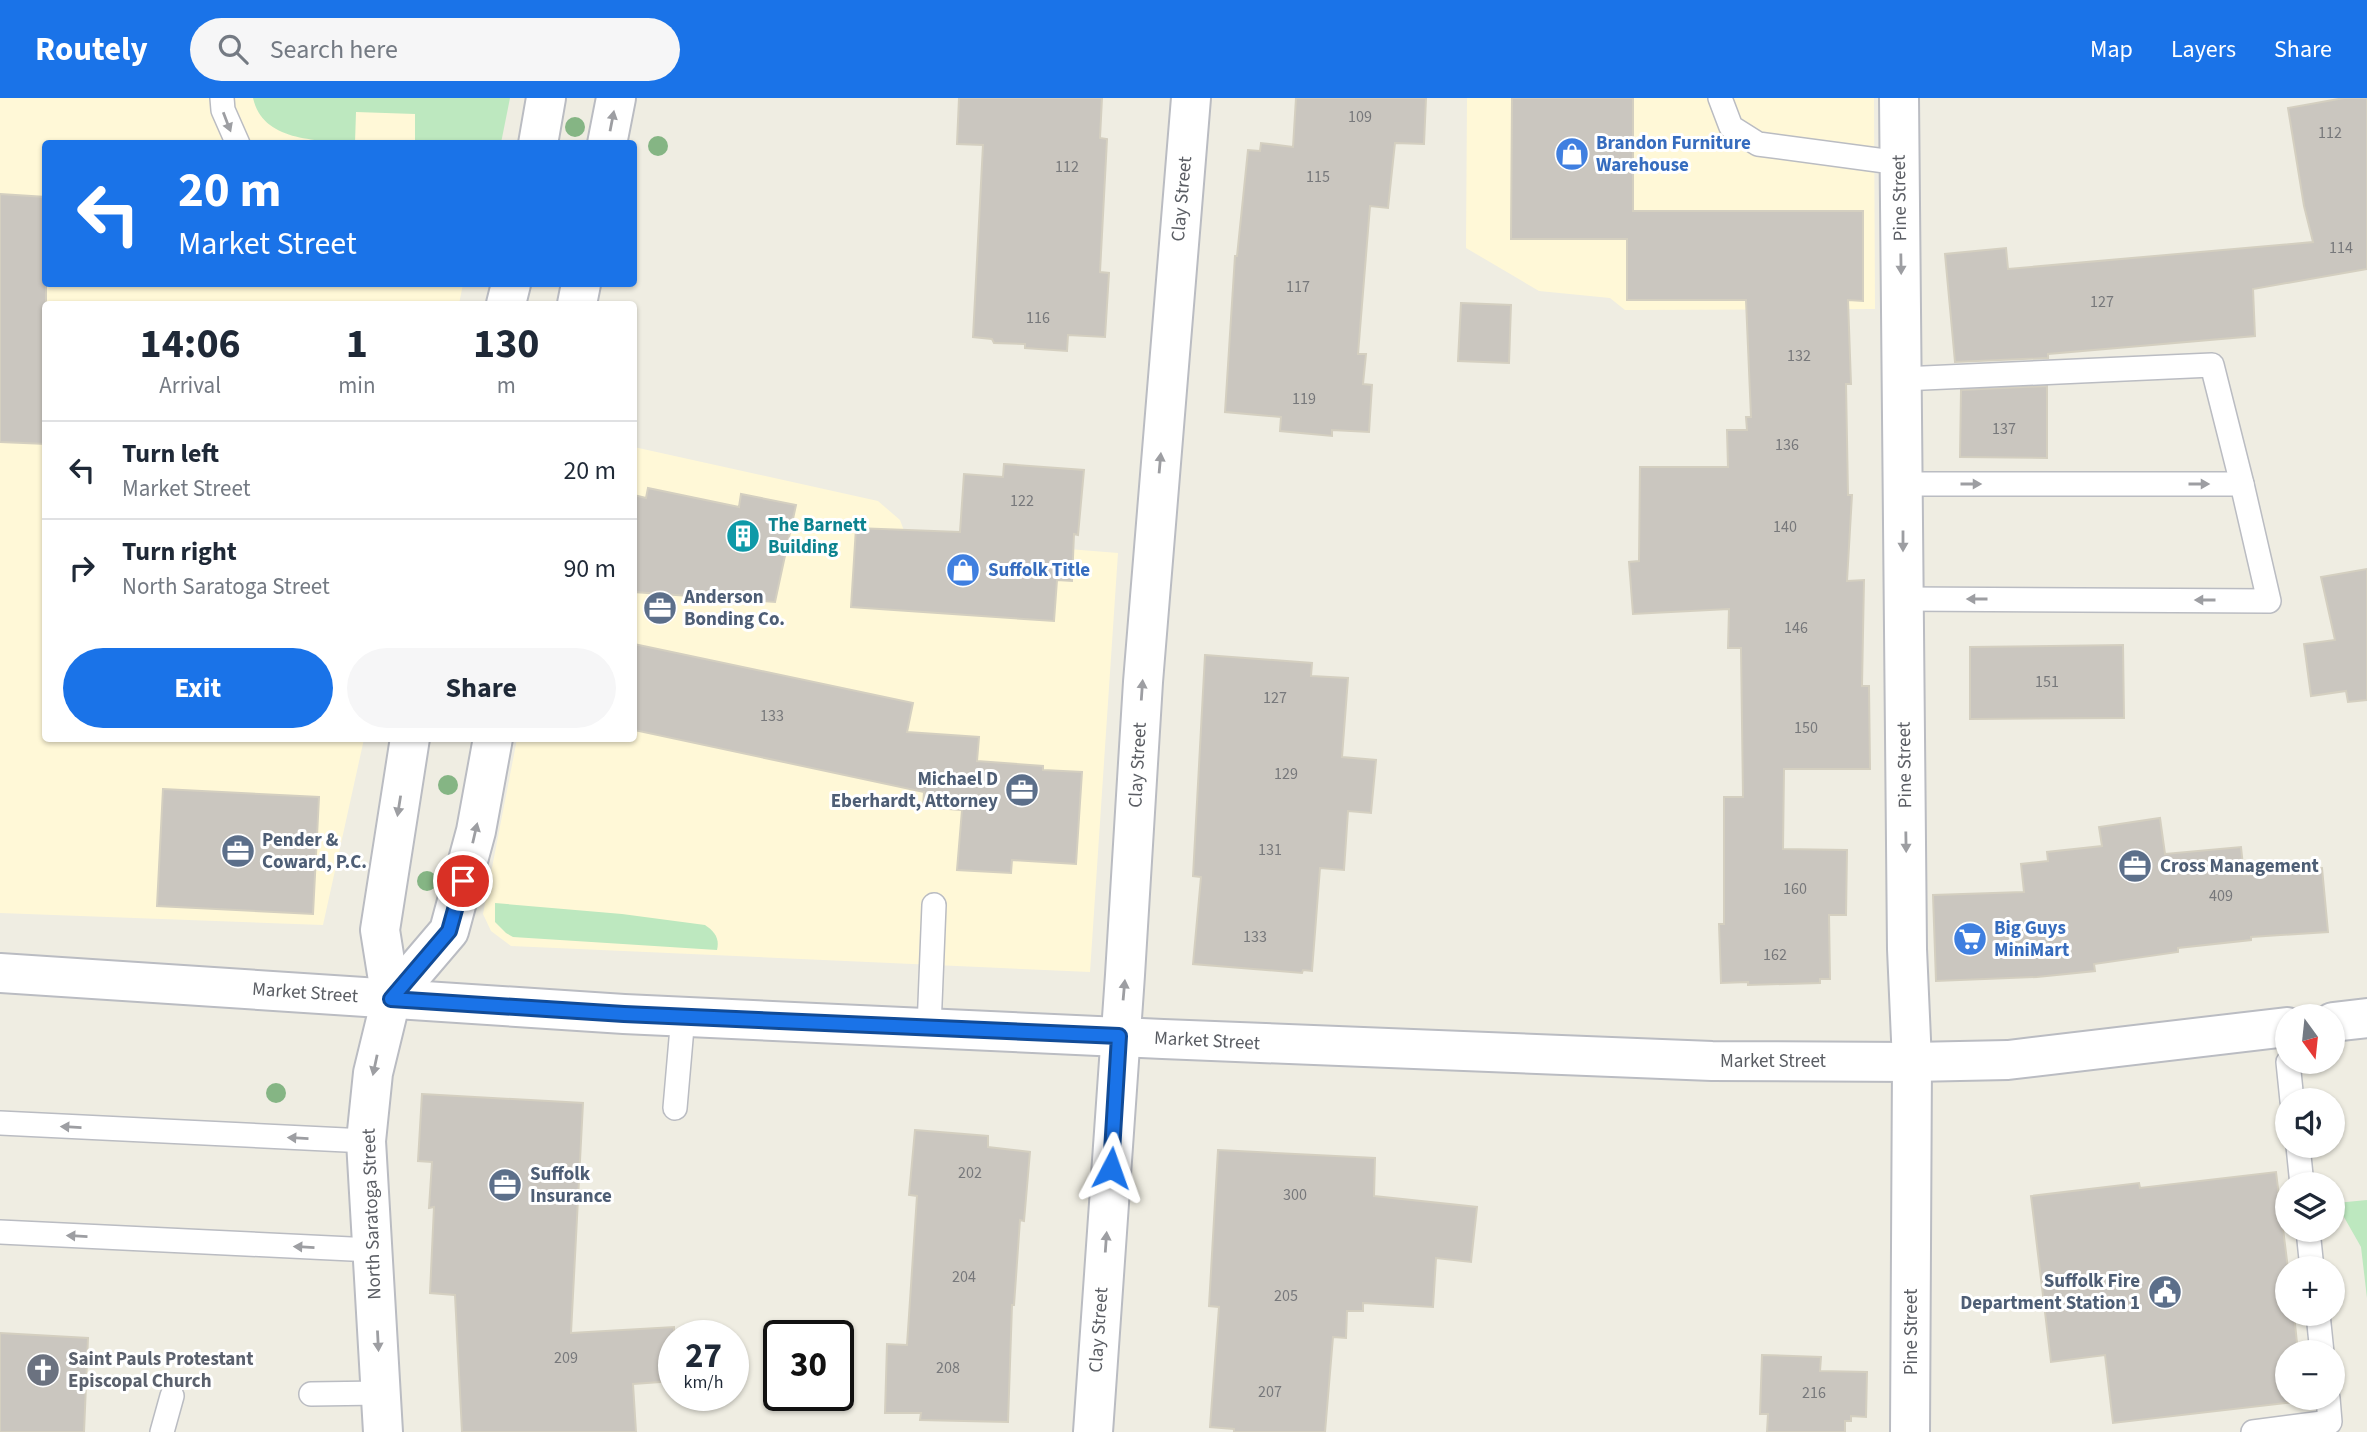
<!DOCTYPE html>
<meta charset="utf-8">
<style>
:root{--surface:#fff;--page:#f6f6f7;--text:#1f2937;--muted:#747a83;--line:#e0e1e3;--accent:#1a73e8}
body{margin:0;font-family:"Source Sans 3",sans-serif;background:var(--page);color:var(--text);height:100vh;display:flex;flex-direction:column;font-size:26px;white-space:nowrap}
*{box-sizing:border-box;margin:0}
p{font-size:23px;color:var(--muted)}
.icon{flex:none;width:38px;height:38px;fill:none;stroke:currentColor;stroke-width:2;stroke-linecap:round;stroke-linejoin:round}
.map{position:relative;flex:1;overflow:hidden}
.sheet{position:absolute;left:42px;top:203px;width:595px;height:441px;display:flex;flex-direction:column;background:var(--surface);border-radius:7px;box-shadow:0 2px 5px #0004}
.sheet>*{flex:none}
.guide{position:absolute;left:42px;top:42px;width:595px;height:147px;border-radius:7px;box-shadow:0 2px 5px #0004;background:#1a73e8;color:#fff;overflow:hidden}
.needle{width:46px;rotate:165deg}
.buttons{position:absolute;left:2275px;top:906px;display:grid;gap:14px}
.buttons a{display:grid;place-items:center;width:70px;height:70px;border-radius:50%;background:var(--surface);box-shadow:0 2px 5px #0004;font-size:35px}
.speed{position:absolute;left:658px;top:1222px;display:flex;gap:14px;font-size:35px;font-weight:700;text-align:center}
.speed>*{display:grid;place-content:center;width:91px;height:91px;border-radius:50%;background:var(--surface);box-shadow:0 2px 5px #0004;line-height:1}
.speed small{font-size:18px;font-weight:400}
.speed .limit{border:4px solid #111;border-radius:10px;background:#fff;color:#111}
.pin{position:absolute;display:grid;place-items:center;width:60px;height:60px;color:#fff;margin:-30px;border:4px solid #fff;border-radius:50%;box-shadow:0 2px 7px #0007}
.me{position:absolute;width:77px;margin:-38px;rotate:4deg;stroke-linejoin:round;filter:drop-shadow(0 0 5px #0008)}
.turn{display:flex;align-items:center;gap:24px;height:147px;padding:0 21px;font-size:32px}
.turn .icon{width:91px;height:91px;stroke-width:2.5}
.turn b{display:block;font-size:49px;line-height:60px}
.eta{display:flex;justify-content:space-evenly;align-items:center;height:119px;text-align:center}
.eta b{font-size:42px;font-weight:700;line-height:49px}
.primary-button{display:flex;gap:14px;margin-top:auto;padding:14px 21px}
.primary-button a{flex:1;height:80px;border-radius:42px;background:var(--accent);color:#fff;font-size:28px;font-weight:700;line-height:80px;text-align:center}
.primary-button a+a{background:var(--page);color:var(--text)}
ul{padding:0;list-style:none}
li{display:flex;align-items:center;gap:21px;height:98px;padding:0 21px;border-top:2px solid var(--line)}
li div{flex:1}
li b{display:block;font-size:26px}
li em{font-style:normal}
header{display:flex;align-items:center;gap:42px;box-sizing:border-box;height:98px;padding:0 35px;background:var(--accent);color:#fff}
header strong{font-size:33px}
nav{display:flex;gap:38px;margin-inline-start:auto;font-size:24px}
.search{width:490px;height:63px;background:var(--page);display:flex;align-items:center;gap:18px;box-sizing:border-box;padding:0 24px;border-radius:38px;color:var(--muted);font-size:26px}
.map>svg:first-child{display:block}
.commercial{fill:#fff8d7}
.green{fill:#bde8bf}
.building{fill:#cac6bf;stroke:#d4cfc0;stroke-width:2}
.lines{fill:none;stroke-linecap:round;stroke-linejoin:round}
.service-casing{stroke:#babcc2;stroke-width:26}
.minor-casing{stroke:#babcc2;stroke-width:42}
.tertiary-casing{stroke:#babcc2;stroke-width:42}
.service{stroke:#fff;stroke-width:23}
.minor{stroke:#fff;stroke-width:38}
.tertiary{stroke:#fff;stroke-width:38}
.tree{fill:#85b584}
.oneway{fill:#9d9ea2}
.route-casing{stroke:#114b97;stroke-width:18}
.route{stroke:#1a73e8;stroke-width:12}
.labels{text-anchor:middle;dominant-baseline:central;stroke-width:6;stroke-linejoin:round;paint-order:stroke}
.number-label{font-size:16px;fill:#77787b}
.shop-label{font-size:19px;font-weight:bold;fill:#366cbe;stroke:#fff;text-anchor:start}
.street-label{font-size:19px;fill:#5b5e64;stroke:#fff}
.culture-label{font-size:19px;font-weight:bold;fill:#0d838f;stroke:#fff;text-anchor:start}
.service-label{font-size:19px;font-weight:bold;fill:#4e5e75;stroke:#fff;text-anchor:start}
.worship-label{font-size:19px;font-weight:bold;fill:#5b616d;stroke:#fff;text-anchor:start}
</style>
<header>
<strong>Routely</strong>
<div class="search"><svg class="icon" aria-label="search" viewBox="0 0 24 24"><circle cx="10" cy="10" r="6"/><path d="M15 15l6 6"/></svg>Search here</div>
<nav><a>Map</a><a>Layers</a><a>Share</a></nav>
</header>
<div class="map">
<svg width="2367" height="1334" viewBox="0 0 2367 1334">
<rect width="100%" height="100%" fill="#efede2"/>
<!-- commercial -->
<g class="commercial">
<polygon points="0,0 504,0 494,45 46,46 46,186 463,186 459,206 46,206 46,640 364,641 323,827 0,815"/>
<polygon points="1467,0 1874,0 1875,211 1625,212 1610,200 1539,193 1466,150"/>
<polygon points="634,349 878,403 900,422 906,438 1118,455 1090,874 511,848 491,833 483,816 517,641 634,640"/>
</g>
<!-- green -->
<g class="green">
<path d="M253 0H510L501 45 415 46V16L356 14 355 45C319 42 263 45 253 0Z"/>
<path d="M495 805 622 816 705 827C714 833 720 840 717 852L513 839 506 835 495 824Z"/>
<polygon points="2367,1102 2367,1200 2361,1149 2336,1105"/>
</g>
<!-- building -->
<g class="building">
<polygon points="959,0 1102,0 1100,40 1107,41 1100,174 1109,175 1105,239 1068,237 1067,253 1025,250 1025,246 994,245 992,241 973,239 983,47 957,46"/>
<polygon points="1296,0 1426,0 1424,46 1395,45 1388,110 1370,108 1358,256 1366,256 1363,286 1372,287 1369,334 1332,332 1332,338 1280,333 1281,319 1225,314 1235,158 1237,158 1248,52 1260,53 1261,45 1293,49"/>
<polygon points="1512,0 1633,0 1633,113 1863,113 1863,203 1848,202 1851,286 1846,286 1848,397 1852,397 1847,483 1864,482 1862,588 1869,588 1870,671 1784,671 1783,751 1847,752 1846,817 1829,817 1830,881 1820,881 1820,885 1748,887 1748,884 1721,885 1719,826 1724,826 1724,699 1743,699 1741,550 1728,550 1729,511 1633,516 1629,464 1639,463 1640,369 1728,369 1727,332 1747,332 1746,319 1751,319 1746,202 1627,202 1627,141 1511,141"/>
<polygon points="2344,0 2367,0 2367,171 2253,191 2255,238 2048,256 2048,260 1955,264 1945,156 2006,150 2008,171 2313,144 2304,108 2288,10"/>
<polygon points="0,96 46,99 46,346 0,344"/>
<polygon points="1461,205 1511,207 1509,265 1458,263"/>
<polygon points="2047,288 2047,360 1960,359 1961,292"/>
<polygon points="1004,366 1084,372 1078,437 1074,436 1072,483 1057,482 1054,523 851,509 856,430 960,434 964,376 1003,379"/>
<polygon points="648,390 739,409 741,396 796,407 775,504 634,494 634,397 646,400"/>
<polygon points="2367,471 2367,602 2348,604 2346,593 2311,598 2304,546 2335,542 2321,479"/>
<polygon points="634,546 913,605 907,634 979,639 977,663 1043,668 1043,672 1082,674 1076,766 1012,762 1011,775 957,772 962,712 923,709 924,694 634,632"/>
<polygon points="2123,547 2124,620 1970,621 1970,549"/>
<polygon points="1205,557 1312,565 1311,578 1348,580 1342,659 1376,662 1371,715 1348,713 1344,772 1320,770 1312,873 1303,872 1302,875 1193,866 1201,779 1193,778"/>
<polygon points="163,691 319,699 313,816 157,808"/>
<polygon points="2160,720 2165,756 2241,749 2244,777 2322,770 2328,834 2251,839 2251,842 2178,850 2178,854 2094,866 2095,873 2037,879 1936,883 1933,797 2024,794 2021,766 2048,763 2047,754 2102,748 2099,729"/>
<polygon points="422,996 583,1005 571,1235 674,1229 674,1283 633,1286 636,1334 462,1334 455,1197 430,1195 434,1109 429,1110 432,1064 418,1063"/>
<polygon points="915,1032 988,1038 988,1049 1030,1054 1024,1123 1020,1122 1014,1207 1012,1207 1008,1324 920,1322 921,1315 885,1315 887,1246 907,1247 917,1098 909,1097"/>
<polygon points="1218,1052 1375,1060 1374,1098 1477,1109 1471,1164 1436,1160 1433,1209 1363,1205 1363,1213 1347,1213 1346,1240 1333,1239 1325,1334 1234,1334 1234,1331 1210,1329 1219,1209 1209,1208"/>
<polygon points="2276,1074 2288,1171 2287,1216 2294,1216 2298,1255 2287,1255 2287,1300 2304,1300 2304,1303 2113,1325 2105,1257 2051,1264 2031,1098 2139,1085 2140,1090"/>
<polygon points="0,1235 88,1240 84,1334 0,1334"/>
<polygon points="1762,1257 1821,1259 1820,1273 1867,1274 1866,1319 1851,1318 1851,1323 1845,1323 1845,1334 1767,1334 1768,1316 1760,1316"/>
</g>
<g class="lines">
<!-- service casing -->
<g class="service-casing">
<g id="service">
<polyline points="222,0 223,12 238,46"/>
<polyline points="1720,0 1731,29 1758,46 1900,65"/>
<polyline points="1902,281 2212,267 2242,386"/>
<polyline points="1903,386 2242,386 2269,503 1903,501"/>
<polyline points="929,930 934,807"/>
<polyline points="2288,964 2292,1003"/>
<polyline points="675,1010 683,918"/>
<polyline points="0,1025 366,1043"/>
<polyline points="2298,1048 2302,1087"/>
<polyline points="2308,1132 2312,1171"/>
<polyline points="0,1134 372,1152"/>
<polyline points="2318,1216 2322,1255"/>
<polyline points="311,1296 381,1295"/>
<polyline points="162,1334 172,1298"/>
<polyline points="2253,1334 2330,1324 2328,1300"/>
</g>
</g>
<!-- minor casing -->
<g class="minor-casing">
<g id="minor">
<polyline points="1899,0 1907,851 1912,964 1910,1334"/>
<polyline points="383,1334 366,1043 373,975 391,901"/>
<polyline points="1093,1334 1125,877 1143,584 1191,0"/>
</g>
</g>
<!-- tertiary casing -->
<g class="tertiary-casing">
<g id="tertiary">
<polyline points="538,46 546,0"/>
<polyline points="607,46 616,0"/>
<polyline points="506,206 511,186"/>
<polyline points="577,206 581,186"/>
<polyline points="0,875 624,916 1163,941 1712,963 1912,964 2008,962 2287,929"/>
<polyline points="391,901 449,833 476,733 493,640"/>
<polyline points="391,901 380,832 410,640"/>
<polyline points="2333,924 2367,920"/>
</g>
</g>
<!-- service -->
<use href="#service" class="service"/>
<!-- minor -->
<use href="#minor" class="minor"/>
<!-- tertiary -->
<use href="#tertiary" class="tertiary"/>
</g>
<!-- trees -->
<g class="tree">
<circle cx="575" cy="29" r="10"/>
<circle cx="658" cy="48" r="10"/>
<circle cx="448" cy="687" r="10"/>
<circle cx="427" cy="783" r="10"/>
<circle cx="276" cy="995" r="10"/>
</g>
<!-- one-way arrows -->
<defs><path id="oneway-solid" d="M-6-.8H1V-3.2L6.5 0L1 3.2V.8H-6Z" transform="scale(1.75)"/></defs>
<g class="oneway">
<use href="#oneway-solid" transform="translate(612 23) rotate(-79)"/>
<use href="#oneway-solid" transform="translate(227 24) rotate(69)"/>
<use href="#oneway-solid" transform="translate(1901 166) rotate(89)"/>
<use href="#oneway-solid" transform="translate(1160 365) rotate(-85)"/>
<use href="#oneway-solid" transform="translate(1971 386)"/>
<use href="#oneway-solid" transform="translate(2199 386)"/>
<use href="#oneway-solid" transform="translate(1903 443) rotate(90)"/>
<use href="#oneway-solid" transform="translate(1977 501) rotate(-180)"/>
<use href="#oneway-solid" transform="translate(2205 502) rotate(-180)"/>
<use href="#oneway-solid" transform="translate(1142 592) rotate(-86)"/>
<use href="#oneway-solid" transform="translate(399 708) rotate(99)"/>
<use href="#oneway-solid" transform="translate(475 735) rotate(-77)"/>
<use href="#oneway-solid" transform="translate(1906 744) rotate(89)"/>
<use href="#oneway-solid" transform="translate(1124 892) rotate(-85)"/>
<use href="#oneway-solid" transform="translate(375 967) rotate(102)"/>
<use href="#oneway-solid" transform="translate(71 1029) rotate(-177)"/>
<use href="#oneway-solid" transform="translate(298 1040) rotate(-177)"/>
<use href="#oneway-solid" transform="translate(77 1138) rotate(-177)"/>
<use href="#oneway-solid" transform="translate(1106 1144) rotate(-86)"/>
<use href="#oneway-solid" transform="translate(304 1149) rotate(-177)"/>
<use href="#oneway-solid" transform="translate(378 1243) rotate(87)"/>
</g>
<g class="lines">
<!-- route casing -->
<g class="route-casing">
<polyline id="route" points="463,783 449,833 391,901 624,916 1119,938 1111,1070"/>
</g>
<!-- route -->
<use href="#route" class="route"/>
</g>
<!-- icons -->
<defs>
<g id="shop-disc" transform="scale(1.75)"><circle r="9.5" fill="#3f7fe0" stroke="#fff"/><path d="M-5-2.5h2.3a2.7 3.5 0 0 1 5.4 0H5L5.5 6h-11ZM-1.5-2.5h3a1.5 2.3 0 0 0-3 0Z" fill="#fff"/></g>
<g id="building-disc" transform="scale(1.75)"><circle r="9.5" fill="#0f9aa8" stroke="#fff"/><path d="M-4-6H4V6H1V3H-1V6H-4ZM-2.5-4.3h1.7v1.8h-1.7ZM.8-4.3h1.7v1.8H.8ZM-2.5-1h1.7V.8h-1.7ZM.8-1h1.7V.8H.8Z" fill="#fff"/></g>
<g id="office-disc" transform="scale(1.75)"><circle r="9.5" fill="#5c6f8a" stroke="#fff"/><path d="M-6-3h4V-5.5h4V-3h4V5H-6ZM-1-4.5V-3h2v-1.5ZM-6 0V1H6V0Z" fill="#fff"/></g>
<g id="supermarket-disc" transform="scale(1.75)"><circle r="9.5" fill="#3f7fe0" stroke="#fff"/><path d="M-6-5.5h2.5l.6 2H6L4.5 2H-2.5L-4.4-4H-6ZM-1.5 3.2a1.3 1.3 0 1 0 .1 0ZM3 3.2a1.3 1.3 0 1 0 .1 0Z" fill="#fff"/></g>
<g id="civic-disc" transform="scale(1.75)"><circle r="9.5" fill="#5c6f8a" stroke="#fff"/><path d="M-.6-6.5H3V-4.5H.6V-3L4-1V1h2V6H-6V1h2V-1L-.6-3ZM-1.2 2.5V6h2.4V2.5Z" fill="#fff"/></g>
<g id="church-disc" transform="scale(1.75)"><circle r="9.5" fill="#6b7280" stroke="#fff"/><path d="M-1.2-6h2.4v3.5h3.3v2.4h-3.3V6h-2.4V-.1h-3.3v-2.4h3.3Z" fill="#fff"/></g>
</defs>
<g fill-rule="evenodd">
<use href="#shop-disc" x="1572" y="56"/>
<use href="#building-disc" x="743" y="438"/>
<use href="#shop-disc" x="963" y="472"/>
<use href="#office-disc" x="660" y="510"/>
<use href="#office-disc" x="1022" y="692"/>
<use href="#office-disc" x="238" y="753"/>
<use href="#office-disc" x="2135" y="768"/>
<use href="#supermarket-disc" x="1970" y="841"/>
<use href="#office-disc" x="505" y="1087"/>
<use href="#civic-disc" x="2165" y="1194"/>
<use href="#church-disc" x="43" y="1272"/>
</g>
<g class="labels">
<!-- number labels -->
<g class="number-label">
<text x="1360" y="19">109</text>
<text x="2330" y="35">112</text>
<text x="1067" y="69">112</text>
<text x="1318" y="79">115</text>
<text x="2341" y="150">114</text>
<text x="1298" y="189">117</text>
<text x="2102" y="204">127</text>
<text x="1038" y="220">116</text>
<text x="1799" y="258">132</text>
<text x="1304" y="301">119</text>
<text x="2004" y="331">137</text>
<text x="1787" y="347">136</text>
<text x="1022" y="403">122</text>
<text x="1785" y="429">140</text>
<text x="1796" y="530">146</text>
<text x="2047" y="584">151</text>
<text x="1275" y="600">127</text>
<text x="772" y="618">133</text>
<text x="1806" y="630">150</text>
<text x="1286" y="676">129</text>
<text x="1270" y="752">131</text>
<text x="1795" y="791">160</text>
<text x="2221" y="798">409</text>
<text x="1255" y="839">133</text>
<text x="1775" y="857">162</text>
<text x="970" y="1075">202</text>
<text x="1295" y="1097">300</text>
<text x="964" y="1179">204</text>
<text x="1286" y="1198">205</text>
<text x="566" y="1260">209</text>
<text x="948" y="1270">208</text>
<text x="1270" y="1294">207</text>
<text x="1814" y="1295">216</text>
</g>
<!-- shop labels -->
<g class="shop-label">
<text x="1596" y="45">Brandon Furniture<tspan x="1596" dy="22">Warehouse</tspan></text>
<text x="988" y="472">Suffolk Title</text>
<text x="1994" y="830">Big Guys<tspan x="1994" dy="22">MiniMart</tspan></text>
</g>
<!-- street labels -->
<g class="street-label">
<text transform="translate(1900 100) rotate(-91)">Pine Street</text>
<text transform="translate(1182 101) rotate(-85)">Clay Street</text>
<text transform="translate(1138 667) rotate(-87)">Clay Street</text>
<text transform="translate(1905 667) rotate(-91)">Pine Street</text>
<text transform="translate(305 895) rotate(4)">Market Street</text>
<text transform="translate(1207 943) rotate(3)">Market Street</text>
<text x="1773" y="963">Market Street</text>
<text transform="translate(372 1116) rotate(-92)">North Saratoga Street</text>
<text transform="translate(1099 1232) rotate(-86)">Clay Street</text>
<text transform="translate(1911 1234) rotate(-90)">Pine Street</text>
</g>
<!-- culture labels -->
<g class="culture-label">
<text x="768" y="427">The Barnett<tspan x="768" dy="22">Building</tspan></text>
</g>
<!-- service labels -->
<g class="service-label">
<text x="684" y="499">Anderson<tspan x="684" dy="22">Bonding Co.</tspan></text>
<text x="998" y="681" text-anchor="end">Michael D<tspan x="998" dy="22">Eberhardt, Attorney</tspan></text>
<text x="262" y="742">Pender &amp;<tspan x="262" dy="22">Coward, P.C.</tspan></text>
<text x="2160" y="768">Cross Management</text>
<text x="530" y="1076">Suffolk<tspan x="530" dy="22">Insurance</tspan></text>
<text x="2140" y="1183" text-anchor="end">Suffolk Fire<tspan x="2140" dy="22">Department Station 1</tspan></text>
</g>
<!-- worship labels -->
<g class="worship-label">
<text x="68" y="1261">Saint Pauls Protestant<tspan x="68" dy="22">Episcopal Church</tspan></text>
</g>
</g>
</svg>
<div class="buttons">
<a><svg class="needle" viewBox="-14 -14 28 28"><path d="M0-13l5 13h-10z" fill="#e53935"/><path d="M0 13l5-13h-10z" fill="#747a83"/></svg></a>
<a><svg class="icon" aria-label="sound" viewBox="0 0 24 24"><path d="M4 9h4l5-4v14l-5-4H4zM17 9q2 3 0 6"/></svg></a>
<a><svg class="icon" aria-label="layers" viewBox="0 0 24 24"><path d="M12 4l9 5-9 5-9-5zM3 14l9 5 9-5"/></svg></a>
<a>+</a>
<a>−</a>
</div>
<div class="speed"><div>27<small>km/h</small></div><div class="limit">30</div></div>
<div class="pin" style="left:463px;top:783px;background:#d93025"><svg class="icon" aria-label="arrive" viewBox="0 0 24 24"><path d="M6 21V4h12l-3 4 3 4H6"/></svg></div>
<svg class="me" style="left:1111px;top:1070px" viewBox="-20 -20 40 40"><path d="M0-17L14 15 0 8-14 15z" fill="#1a73e8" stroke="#fff" stroke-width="4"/></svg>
<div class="guide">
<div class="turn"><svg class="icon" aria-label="left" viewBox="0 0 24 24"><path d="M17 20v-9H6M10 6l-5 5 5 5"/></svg><div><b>20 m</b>Market Street</div></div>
</div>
<section class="sheet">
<div class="eta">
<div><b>14:06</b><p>Arrival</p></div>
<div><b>1</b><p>min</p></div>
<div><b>130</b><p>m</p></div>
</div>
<ul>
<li><svg class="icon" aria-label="left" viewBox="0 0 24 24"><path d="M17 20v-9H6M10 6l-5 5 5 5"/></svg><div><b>Turn left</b><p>Market Street</p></div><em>20 m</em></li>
<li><svg class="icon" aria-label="right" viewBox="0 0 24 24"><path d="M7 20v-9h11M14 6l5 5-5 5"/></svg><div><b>Turn right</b><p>North Saratoga Street</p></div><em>90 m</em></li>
</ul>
<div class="primary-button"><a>Exit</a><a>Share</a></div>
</section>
</div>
